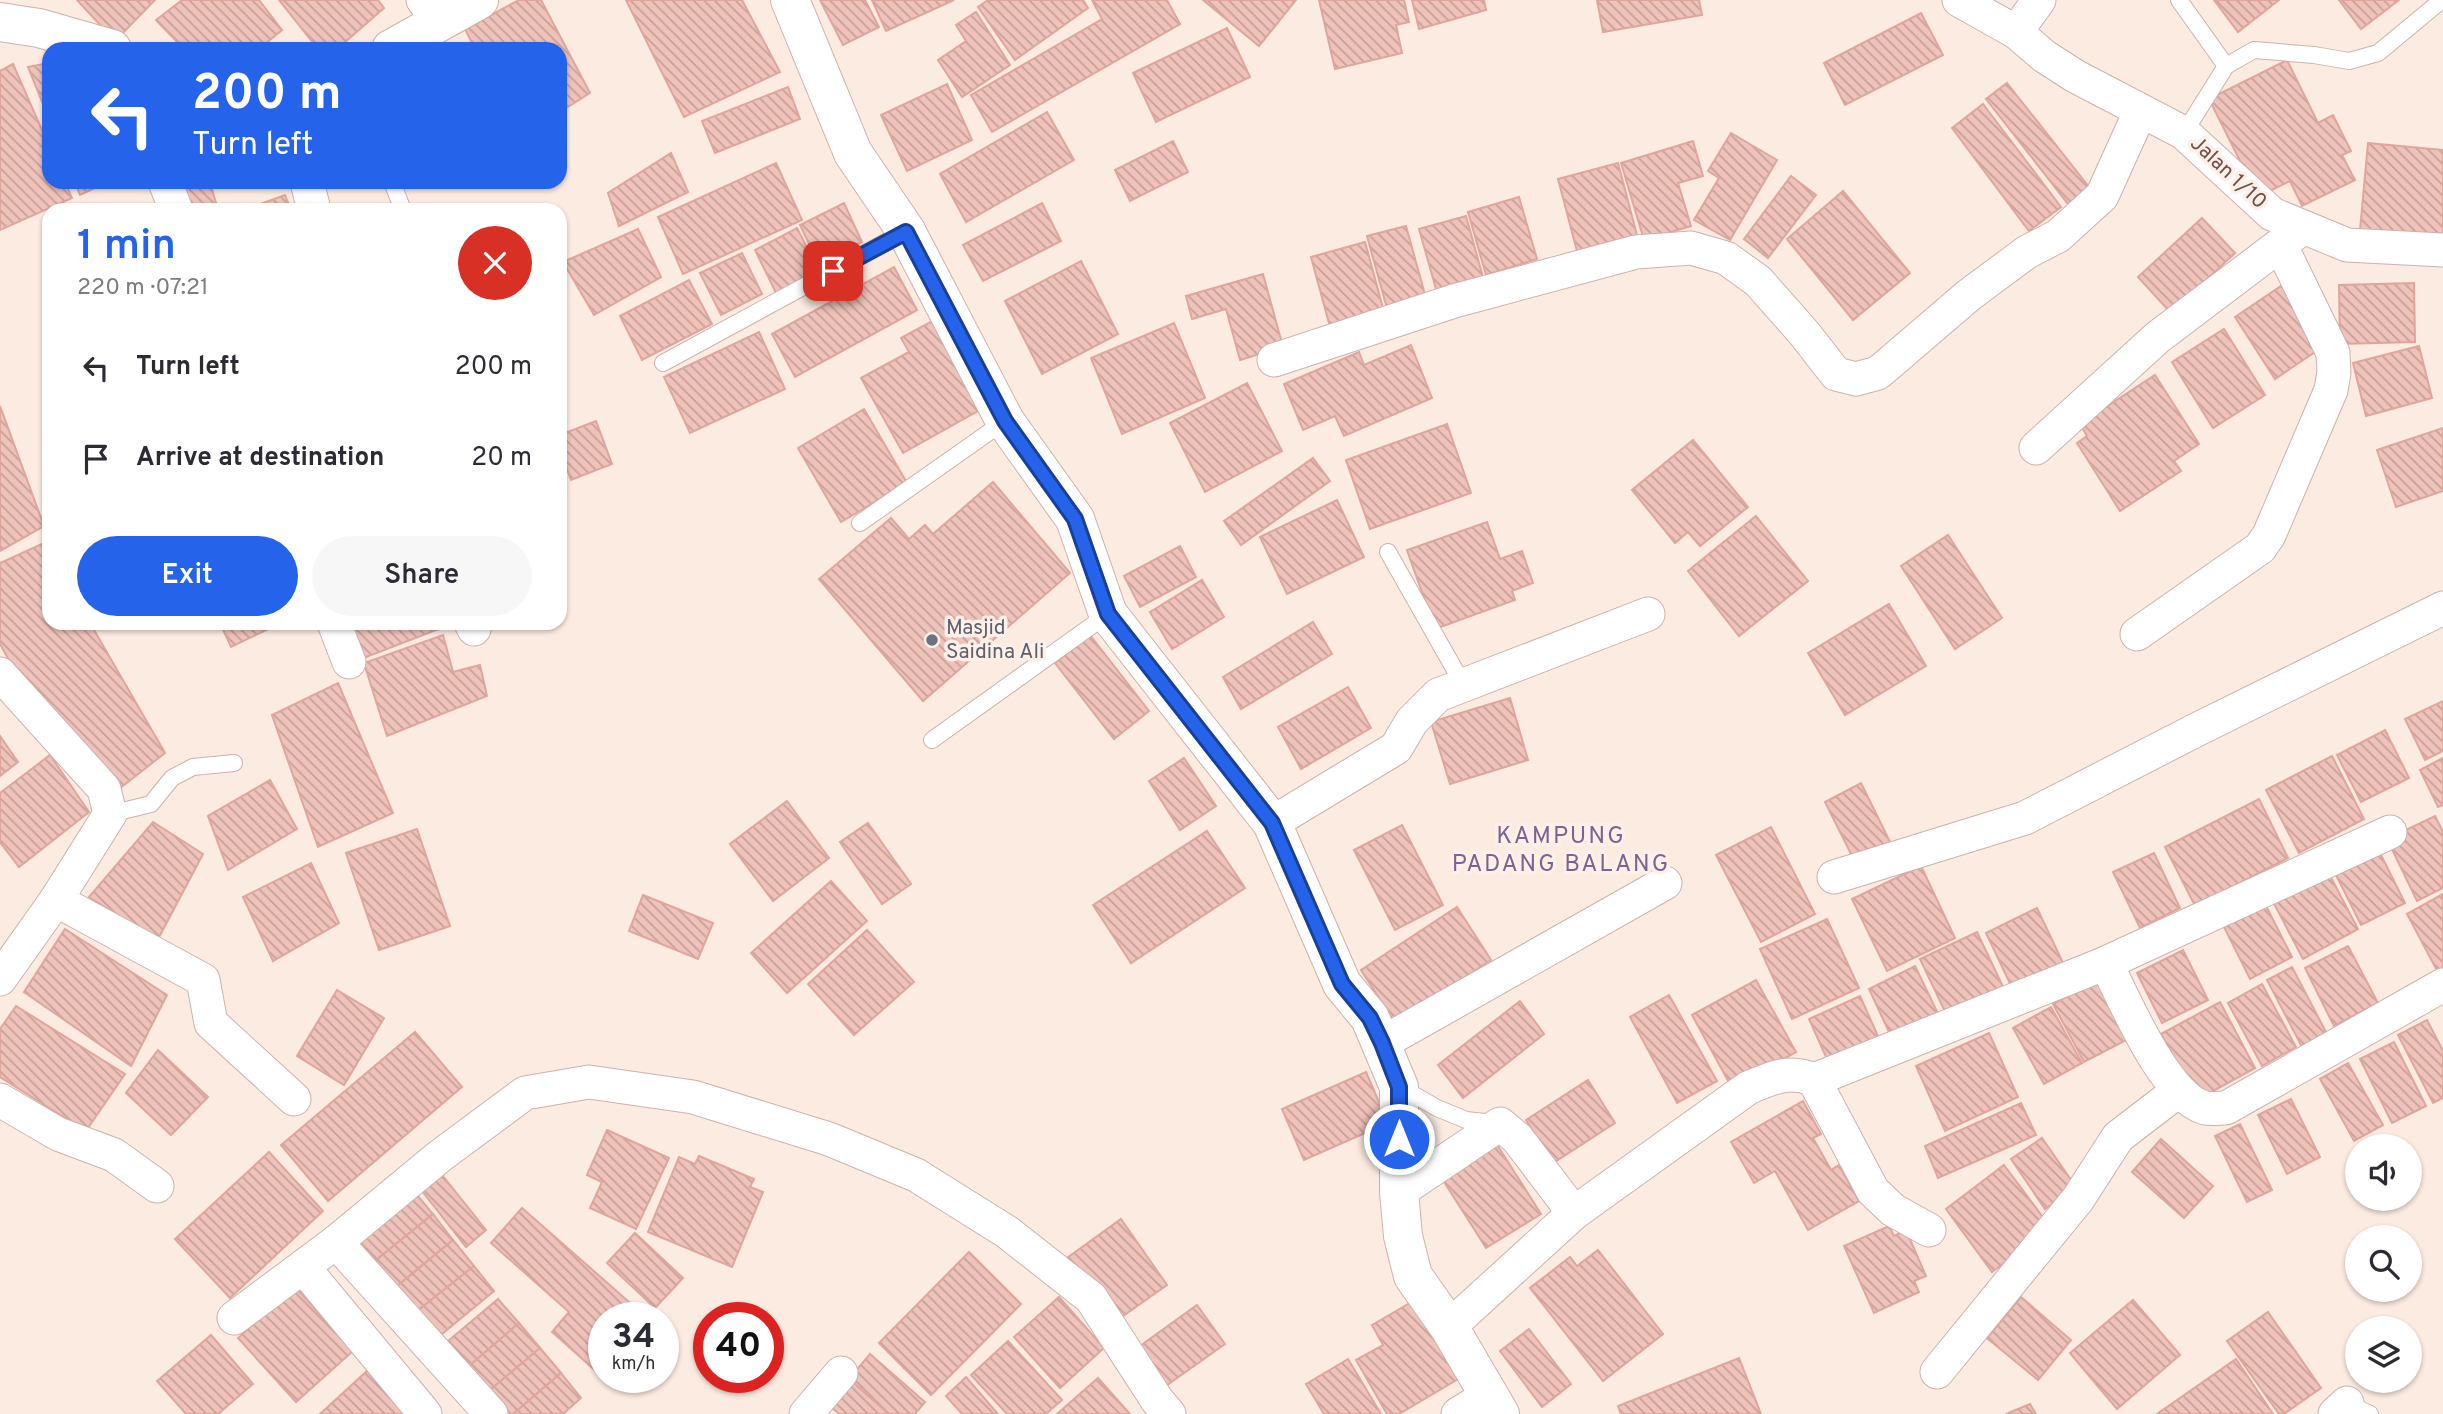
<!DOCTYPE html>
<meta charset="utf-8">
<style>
:root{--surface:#fff;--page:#f7f7f7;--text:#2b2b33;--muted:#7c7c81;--accent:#2563eb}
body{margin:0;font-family:Overpass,sans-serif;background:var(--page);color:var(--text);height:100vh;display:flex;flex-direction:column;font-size:26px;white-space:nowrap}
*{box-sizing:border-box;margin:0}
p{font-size:23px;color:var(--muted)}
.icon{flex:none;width:38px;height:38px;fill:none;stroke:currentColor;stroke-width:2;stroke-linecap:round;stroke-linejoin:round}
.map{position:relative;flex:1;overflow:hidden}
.panel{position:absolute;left:42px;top:203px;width:525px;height:427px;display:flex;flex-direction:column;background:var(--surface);border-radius:21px;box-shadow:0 2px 5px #0004}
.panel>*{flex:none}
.banner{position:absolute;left:42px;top:42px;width:525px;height:147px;border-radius:21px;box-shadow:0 2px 5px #0004;background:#2563eb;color:#fff;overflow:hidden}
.tools{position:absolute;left:2345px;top:1134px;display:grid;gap:14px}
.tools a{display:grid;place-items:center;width:77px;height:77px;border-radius:50%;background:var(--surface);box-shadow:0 2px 5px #0004;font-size:35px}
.speed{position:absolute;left:588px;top:1302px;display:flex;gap:14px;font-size:35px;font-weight:700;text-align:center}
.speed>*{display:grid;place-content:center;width:91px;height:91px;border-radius:50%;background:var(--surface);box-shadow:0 2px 5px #0004;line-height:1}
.speed small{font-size:18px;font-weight:400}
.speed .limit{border:10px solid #d22;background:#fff;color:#111}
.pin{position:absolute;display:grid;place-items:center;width:60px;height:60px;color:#fff;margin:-30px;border-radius:14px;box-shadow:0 4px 10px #0006}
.me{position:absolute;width:77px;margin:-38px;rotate:0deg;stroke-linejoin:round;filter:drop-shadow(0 0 5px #0008)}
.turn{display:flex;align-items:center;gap:24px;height:147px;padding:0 35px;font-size:32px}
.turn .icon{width:91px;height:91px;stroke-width:2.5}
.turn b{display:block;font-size:49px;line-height:60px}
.round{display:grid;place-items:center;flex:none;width:74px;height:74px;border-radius:37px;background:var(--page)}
.overview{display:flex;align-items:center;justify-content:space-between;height:119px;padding:0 35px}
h1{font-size:42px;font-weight:600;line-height:52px;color:var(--accent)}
.primary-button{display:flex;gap:14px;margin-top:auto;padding:14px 35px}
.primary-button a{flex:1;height:80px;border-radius:42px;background:var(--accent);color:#fff;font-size:28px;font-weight:600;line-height:80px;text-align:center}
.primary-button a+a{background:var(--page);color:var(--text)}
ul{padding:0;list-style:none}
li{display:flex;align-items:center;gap:21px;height:91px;padding:0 35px}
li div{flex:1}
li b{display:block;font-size:26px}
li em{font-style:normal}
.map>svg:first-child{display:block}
.building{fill:url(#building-back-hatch);stroke:#e0a59c;stroke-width:2}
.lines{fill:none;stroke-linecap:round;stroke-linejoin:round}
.lane-casing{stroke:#cdb2ac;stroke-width:18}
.street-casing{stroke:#cdb2ac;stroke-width:35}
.secondary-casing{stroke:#d0b1a9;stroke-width:40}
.lane{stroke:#fff;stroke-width:16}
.street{stroke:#fff;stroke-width:33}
.secondary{stroke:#fff;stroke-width:38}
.route-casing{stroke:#184099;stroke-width:18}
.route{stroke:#2563eb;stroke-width:12}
.worship-dot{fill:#6b7280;stroke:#feefe7;stroke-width:2.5}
.labels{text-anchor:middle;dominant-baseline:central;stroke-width:7;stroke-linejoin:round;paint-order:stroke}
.street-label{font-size:21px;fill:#704e4a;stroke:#feefe7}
.worship-label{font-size:21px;fill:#5b616d;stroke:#feefe7;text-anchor:start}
.quarter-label{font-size:24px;letter-spacing:2px;fill:#796594;stroke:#feefe7}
</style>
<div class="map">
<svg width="2443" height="1414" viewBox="0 0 2443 1414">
<defs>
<pattern id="building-back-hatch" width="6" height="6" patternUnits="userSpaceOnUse" patternTransform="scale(1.75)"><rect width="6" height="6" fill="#efc2ba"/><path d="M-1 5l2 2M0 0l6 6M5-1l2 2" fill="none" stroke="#c6a099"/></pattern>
</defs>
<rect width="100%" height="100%" fill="#fbebe1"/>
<!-- building -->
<g class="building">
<polygon points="77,0 155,0 115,41"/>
<polygon points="182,0 259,0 282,30 259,49 184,49 156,20"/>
<polygon points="279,0 378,0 384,8 337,49 318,49"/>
<polygon points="519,0 541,0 590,93 560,112 560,49 475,49 465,29"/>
<polygon points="626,0 742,0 780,72 684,117"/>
<polygon points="820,0 865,0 879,27 843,45"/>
<polygon points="872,0 954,0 886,31"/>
<polygon points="988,0 1083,0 1088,8 1015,60 978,7"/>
<polygon points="1092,0 1167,0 1180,24 992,132 971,95 1102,19"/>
<polygon points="1203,0 1296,0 1259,46"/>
<polygon points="1319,0 1404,0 1409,22 1396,25 1402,53 1335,69"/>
<polygon points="1412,0 1484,0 1486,10 1419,29"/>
<polygon points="1597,0 1699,0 1702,15 1603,32"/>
<polygon points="2214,0 2279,0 2238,32"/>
<polygon points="2339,0 2399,0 2361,29"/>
<polygon points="976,12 1010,65 962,97 938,60 966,41 956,25"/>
<polygon points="1921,13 1943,55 1845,105 1824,63"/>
<polygon points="1227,28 1250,77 1156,122 1133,73"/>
<polygon points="2287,60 2318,123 2333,115 2351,151 2342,155 2355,180 2302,206 2290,181 2258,197 2209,99"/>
<polygon points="49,63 49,119 28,67"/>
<polygon points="13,64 49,146 49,182 65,182 72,198 0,230 0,71"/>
<polygon points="2007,83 2089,187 2068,204 1986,99"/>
<polygon points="947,84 972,140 907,171 881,115"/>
<polygon points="788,87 800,119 715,153 702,121"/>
<polygon points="1983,104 2061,207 2029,231 1952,128"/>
<polygon points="1047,112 1074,160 966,222 940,174"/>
<polygon points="1731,133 1777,160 1730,240 1694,220 1719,178 1708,171"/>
<polygon points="1173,141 1188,172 1130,201 1115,170"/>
<polygon points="1693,141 1703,176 1678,183 1691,226 1644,240 1621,163"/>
<polygon points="2368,143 2443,150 2443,238 2360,230"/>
<polygon points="671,153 688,192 619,226 608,193"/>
<polygon points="776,163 802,220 683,274 658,217"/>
<polygon points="1618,163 1638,239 1578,255 1558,179"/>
<polygon points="1791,176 1816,195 1768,258 1744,239"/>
<polygon points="75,182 108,182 80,195"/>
<polygon points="172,182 210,182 218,210 182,210"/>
<polygon points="1843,191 1910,273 1853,320 1787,239"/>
<polygon points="285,195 291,210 244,210"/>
<polygon points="1519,197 1537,259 1486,275 1468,212"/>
<polygon points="844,203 862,242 818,263 800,225"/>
<polygon points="1042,203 1061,241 983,281 963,245"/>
<polygon points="1466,216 1484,281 1438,296 1419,229"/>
<polygon points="2202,218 2235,253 2171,313 2138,277"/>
<polygon points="1406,226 1427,302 1388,312 1367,236"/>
<polygon points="797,228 819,271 776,293 755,250"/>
<polygon points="638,229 661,277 594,315 563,262"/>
<polygon points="1365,242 1384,312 1330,327 1311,257"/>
<polygon points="742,253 762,294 721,315 700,273"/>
<polygon points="1081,261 1118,334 1042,374 1005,301"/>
<polygon points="894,267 917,310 795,377 772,334"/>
<polygon points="1263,274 1283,347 1240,360 1226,309 1192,319 1186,296"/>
<polygon points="689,280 712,324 642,360 620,316"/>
<polygon points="2414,283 2415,342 2340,344 2339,285"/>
<polygon points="2284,284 2318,350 2275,379 2235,317"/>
<polygon points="936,319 985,407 903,453 861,378 909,352 901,338"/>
<polygon points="1174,323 1205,398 1122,434 1091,358"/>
<polygon points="2224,329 2265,395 2213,428 2172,362"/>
<polygon points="759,332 785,389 690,433 664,377"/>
<polygon points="1411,345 1432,398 1344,436 1335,416 1303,430 1284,384 1359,352 1364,365"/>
<polygon points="2419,346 2432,398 2366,416 2353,363"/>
<polygon points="2155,375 2199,444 2174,461 2181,471 2120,511 2077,443 2087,436 2080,424"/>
<polygon points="1247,383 1282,451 1205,492 1170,423"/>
<polygon points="0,406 44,526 0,551"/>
<polygon points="864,409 907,483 841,522 798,448"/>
<polygon points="596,421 612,464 571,480 560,450 560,435"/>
<polygon points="1447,424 1471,493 1370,529 1346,460"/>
<polygon points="2443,428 2443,491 2396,507 2377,450"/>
<polygon points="1693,440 1748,507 1700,546 1688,532 1675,543 1632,490"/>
<polygon points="1313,458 1330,481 1241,545 1224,521"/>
<polygon points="993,482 1070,573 923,701 819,579 891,518 909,539 925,525 933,534"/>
<polygon points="1337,500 1364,557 1287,594 1260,537"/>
<polygon points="1756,516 1808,581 1739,636 1688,571"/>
<polygon points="1487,522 1500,559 1522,551 1533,583 1512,591 1515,600 1435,629 1407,550"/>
<polygon points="1948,535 2002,618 1955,649 1901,566"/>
<polygon points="44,543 49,551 49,623 90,623 165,753 119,789 16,673 0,644 0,563"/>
<polygon points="1180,546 1196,577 1140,607 1124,576"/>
<polygon points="1202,580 1224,617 1172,649 1150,612"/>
<polygon points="1889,604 1926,666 1845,715 1808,653"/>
<polygon points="1313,622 1332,654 1241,709 1223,677"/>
<polygon points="220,623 281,623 231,647"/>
<polygon points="349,623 437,623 439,629 361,659"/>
<polygon points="443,635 453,672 480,665 487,696 387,736 364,663"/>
<polygon points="1090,635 1149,711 1114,739 1055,663"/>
<polygon points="338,683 393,813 318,847 272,715"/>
<polygon points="1348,687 1371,728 1301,769 1278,727"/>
<polygon points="1510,698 1528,760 1450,784 1431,722"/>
<polygon points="2443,701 2443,751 2425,760 2405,719"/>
<polygon points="2385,730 2409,778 2361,802 2337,755"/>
<polygon points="0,736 18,762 0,776"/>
<polygon points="50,755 89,812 19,867 0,842 0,793"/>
<polygon points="2332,756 2364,819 2299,853 2266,790"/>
<polygon points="1184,758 1216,806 1180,830 1149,781"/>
<polygon points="2443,758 2443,805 2438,807 2420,770"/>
<polygon points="270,780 297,829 228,870 208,816"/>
<polygon points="1861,783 1894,850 1858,868 1825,802"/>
<polygon points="2259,799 2288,858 2195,906 2165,847"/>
<polygon points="787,801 829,858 773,901 730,844"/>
<polygon points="2435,816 2443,832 2443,888 2417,901 2387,839"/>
<polygon points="153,822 203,854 157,941 89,897"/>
<polygon points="868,823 911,884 882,904 840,842"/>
<polygon points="1402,825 1443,905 1395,930 1354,850"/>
<polygon points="1771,827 1815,914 1761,942 1716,855"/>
<polygon points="417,829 450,926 379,950 346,853"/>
<polygon points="1207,831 1245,888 1131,963 1093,905"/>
<polygon points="2374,841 2405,903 2361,925 2330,863"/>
<polygon points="2154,853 2180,908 2140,928 2113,872"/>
<polygon points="311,863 339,923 273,961 243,897"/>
<polygon points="2324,864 2358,929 2303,959 2269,894"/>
<polygon points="1921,866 1955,938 1887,971 1852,899"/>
<polygon points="831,881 867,921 787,993 751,953"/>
<polygon points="2443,894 2443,976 2441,978 2407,914"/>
<polygon points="643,895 713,923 698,959 629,931"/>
<polygon points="2261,896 2292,957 2250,979 2219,917"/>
<polygon points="1457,907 1491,960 1395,1023 1361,970"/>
<polygon points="2037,908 2064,965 2013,990 1986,933"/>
<polygon points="1827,919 1859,988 1792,1019 1760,949"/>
<polygon points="65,929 167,995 131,1066 24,992"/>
<polygon points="867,930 914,982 854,1035 808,984"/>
<polygon points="1977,932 2006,993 1949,1020 1920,959"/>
<polygon points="2348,946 2378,1003 2334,1026 2305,968"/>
<polygon points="2183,950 2208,1000 2162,1023 2137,973"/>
<polygon points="1915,966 1943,1024 1896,1047 1869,989"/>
<polygon points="2292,967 2328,1036 2303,1049 2267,980"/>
<polygon points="2101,978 2132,1037 2084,1062 2053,1004"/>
<polygon points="1756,980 1796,1052 1732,1088 1692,1015"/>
<polygon points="2262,984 2296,1047 2262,1066 2228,1003"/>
<polygon points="337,990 384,1018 344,1085 297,1056"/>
<polygon points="1669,995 1717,1081 1677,1103 1630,1017"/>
<polygon points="1860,996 1886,1054 1835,1077 1809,1019"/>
<polygon points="1520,1001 1544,1034 1463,1098 1438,1065"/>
<polygon points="2220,1002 2255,1068 2197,1100 2161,1034"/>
<polygon points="16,1006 125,1074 86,1131 0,1077 0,1029"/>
<polygon points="2051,1007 2082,1063 2044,1084 2013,1028"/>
<polygon points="2427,1020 2443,1051 2443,1098 2433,1103 2398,1035"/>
<polygon points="415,1032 462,1087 328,1201 281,1145"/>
<polygon points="1989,1033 2018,1097 1945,1131 1916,1066"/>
<polygon points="2394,1042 2426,1106 2392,1123 2360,1059"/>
<polygon points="158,1050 208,1097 171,1135 126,1093"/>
<polygon points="2348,1063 2383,1125 2354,1141 2320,1079"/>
<polygon points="1366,1072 1388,1123 1304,1160 1282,1109"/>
<polygon points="1588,1080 1615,1123 1553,1163 1526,1120"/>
<polygon points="2291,1099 2320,1157 2287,1174 2258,1115"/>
<polygon points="1803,1101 1821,1134 1813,1138 1831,1170 1839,1165 1859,1201 1808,1230 1775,1171 1754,1183 1731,1142"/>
<polygon points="2021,1103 2036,1135 1938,1178 1925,1146"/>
<polygon points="2240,1124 2272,1190 2247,1202 2215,1136"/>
<polygon points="607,1130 669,1158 636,1229 590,1208 602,1182 587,1175"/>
<polygon points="2042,1138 2076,1187 2045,1209 2011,1159"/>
<polygon points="2161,1139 2213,1186 2184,1218 2132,1172"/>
<polygon points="1496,1143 1541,1214 1486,1248 1441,1177"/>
<polygon points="269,1152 323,1211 230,1298 175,1239"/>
<polygon points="699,1156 754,1179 750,1187 763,1192 732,1267 648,1232 679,1157 695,1164"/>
<polygon points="2004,1165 2051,1228 1992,1272 1946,1209"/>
<polygon points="435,1166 486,1230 466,1247 415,1182"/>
<polygon points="412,1189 433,1214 375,1261 354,1235"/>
<polygon points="522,1208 645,1316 604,1318 604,1364 597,1372 552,1332 569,1312 491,1243"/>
<polygon points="433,1214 453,1240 396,1287 375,1261"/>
<polygon points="1121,1219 1167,1285 1113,1323 1067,1258"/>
<polygon points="1889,1226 1894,1236 1906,1230 1926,1276 1914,1281 1919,1292 1874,1313 1844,1246"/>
<polygon points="635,1233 683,1278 655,1308 607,1263"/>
<polygon points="453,1240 474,1266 416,1312 396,1287"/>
<polygon points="1598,1250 1663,1334 1603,1381 1530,1288 1570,1257 1577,1266"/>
<polygon points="969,1252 1021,1304 931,1395 879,1343"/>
<polygon points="474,1266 494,1291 437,1338 416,1312"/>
<polygon points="290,1281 353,1351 296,1402 238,1338 275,1304"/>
<polygon points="1059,1297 1104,1348 1060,1388 1014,1337"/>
<polygon points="1420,1297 1465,1375 1399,1414 1387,1414 1356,1360 1383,1345 1372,1325"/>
<polygon points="2021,1297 2071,1340 2038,1380 1987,1338"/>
<polygon points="498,1299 519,1323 469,1366 448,1341"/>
<polygon points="2133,1300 2180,1355 2117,1409 2070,1353"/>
<polygon points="1197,1305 1225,1344 1167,1385 1140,1346"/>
<polygon points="2268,1312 2321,1388 2284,1414 2279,1414 2227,1341"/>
<polygon points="519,1323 540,1348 490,1390 469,1366"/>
<polygon points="1529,1329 1571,1384 1542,1407 1500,1351"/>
<polygon points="211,1335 253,1384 218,1414 186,1414 157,1381"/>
<polygon points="1008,1341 1062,1400 1046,1414 1007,1414 971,1375"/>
<polygon points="540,1348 561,1373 513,1414 510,1414 490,1390"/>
<polygon points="870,1354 925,1402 915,1414 889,1414 849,1379"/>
<polygon points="1739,1358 1761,1414 1621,1414 1618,1406"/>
<polygon points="1348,1359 1381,1414 1324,1414 1306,1384"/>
<polygon points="2236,1359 2273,1414 2157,1414"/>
<polygon points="368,1370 407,1414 320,1414"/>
<polygon points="561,1373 581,1398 563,1414 513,1414"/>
<polygon points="966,1377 998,1414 962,1414 946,1396"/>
<polygon points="1098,1378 1130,1414 1057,1414"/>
<polygon points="849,1379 889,1414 839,1414 828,1404"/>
<polygon points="2030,1404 2036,1414 2006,1414"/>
</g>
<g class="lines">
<!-- lane casing -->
<g class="lane-casing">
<g id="lane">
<polyline points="2179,0 2226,66 2184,133"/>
<polyline points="2226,66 2254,50 2314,55 2349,61 2378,53 2442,0"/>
<polyline points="392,182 403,210"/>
<polyline points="663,363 906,231"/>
<polyline points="860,523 1005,421"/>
<polyline points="1388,552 1464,686"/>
<polyline points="932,740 1108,614"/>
<polyline points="110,814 151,804 172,778 193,767 234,763"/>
<polyline points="1402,1088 1437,1108 1466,1120 1494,1123"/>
<polyline points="2347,1403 2370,1414"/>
</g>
</g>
<!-- street casing -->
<g class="street-casing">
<g id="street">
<polyline points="423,0 440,23"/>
<polyline points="1959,0 2016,32 2044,56 2075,76 2184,133 2272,214 2347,245 2443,250"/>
<polyline points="2016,32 2039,0"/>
<polyline points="165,182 176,210"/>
<polyline points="307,182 314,210"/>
<polyline points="1274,360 1454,301 1636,252 1691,248 1726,258 1758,281 1804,333 1836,374 1856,379 1878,373 1969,295 2027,252 2058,236 2102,196 2140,112"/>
<polyline points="2036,448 2158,337 2297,232"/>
<polyline points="334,623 349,662"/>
<polyline points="471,623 474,629"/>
<polyline points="2137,634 2260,548 2269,535 2331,390 2334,372 2333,353 2281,246"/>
<polyline points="0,674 104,789 110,814 56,900 0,979"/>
<polyline points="1272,823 1396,748 1412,721 1438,695 1648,614"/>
<polyline points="1834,877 2025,818 2196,730 2443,608"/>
<polyline points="56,900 203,980 211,1023 294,1099"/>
<path d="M2106 963C2124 999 2165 1097 2205 1108 2211 1109 2220 1108 2226 1108L2443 985"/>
<polyline points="1382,1043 1665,883"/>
<polyline points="1814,1080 2106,963 2390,832"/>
<polyline points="0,1100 58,1134 114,1155 157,1186"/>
<polyline points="1399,1192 1500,1124 1517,1138 1574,1213"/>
<polyline points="336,1242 491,1414"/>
<polyline points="303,1267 425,1414"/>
<polyline points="234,1318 336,1242 440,1156 525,1093 589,1082 693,1097 829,1139 916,1175 1007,1232 1091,1298 1157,1400 1169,1414"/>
<path d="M1449 1327 1574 1213 1748 1088C1771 1078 1790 1069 1814 1080L1873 1191 1893 1210 1929 1230"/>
<polyline points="1937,1372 2078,1199 2118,1137 2178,1091"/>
<polyline points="806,1414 841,1373"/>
<polyline points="1458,1414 1489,1395"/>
<polyline points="2335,1414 2347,1403"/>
</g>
</g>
<!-- secondary casing -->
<g class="secondary-casing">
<g id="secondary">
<polyline points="790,0 853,153 906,231 1005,421 1075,519 1108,614 1272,823 1342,984 1370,1018 1399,1087 1399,1192 1403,1236 1413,1276 1449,1327 1500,1414"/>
<polyline points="0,22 39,28 112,49"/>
<polyline points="391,49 479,0"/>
</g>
</g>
<!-- lane -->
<use href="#lane" class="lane"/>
<!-- street -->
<use href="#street" class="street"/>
<!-- secondary -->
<use href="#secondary" class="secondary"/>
</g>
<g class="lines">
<!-- route casing -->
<g class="route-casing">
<polyline id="route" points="833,271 906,232 1005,421 1075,519 1108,614 1272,823 1342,984 1370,1018 1382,1043 1399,1087 1399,1139"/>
</g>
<!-- route -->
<use href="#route" class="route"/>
</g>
<!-- markers -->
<circle class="worship-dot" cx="932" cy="640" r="7"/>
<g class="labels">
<!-- street labels -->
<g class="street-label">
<text transform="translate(2228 173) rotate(43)">Jalan 1/10</text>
</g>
<!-- worship labels -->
<g class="worship-label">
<text x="946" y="628">Masjid<tspan x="946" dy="24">Saidina Ali</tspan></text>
</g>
<!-- quarter labels -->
<g class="quarter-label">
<text x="1561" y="837">KAMPUNG<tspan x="1561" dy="28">PADANG BALANG</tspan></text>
</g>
</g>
</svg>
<div class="tools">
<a><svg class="icon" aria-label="sound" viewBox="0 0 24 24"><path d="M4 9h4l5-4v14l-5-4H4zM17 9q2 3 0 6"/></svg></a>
<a><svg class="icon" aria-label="search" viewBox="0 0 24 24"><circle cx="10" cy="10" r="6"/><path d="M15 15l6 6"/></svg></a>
<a><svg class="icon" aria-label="layers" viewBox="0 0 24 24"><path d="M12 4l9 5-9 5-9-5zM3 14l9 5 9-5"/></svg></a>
</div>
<div class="speed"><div>34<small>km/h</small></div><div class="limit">40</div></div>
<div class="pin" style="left:833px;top:271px;background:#d93025"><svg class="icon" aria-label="arrive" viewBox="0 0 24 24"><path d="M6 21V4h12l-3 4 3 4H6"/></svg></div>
<svg class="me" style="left:1399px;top:1139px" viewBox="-20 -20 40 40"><circle r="17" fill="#2563eb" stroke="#fff" stroke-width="3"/><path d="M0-11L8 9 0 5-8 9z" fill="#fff"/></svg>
<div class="banner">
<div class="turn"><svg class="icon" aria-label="left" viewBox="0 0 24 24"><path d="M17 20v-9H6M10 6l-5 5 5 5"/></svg><div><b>200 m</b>Turn left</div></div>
</div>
<section class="panel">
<div class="overview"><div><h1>1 min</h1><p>220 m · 07:21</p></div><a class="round" style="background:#d93025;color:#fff"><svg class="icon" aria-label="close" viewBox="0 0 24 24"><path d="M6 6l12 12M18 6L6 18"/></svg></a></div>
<ul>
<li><svg class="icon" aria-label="left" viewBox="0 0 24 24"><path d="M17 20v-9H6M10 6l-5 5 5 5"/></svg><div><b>Turn left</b></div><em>200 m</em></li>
<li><svg class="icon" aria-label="arrive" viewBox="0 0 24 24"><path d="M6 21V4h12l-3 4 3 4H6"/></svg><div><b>Arrive at destination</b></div><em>20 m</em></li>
</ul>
<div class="primary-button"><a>Exit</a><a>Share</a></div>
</section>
</div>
